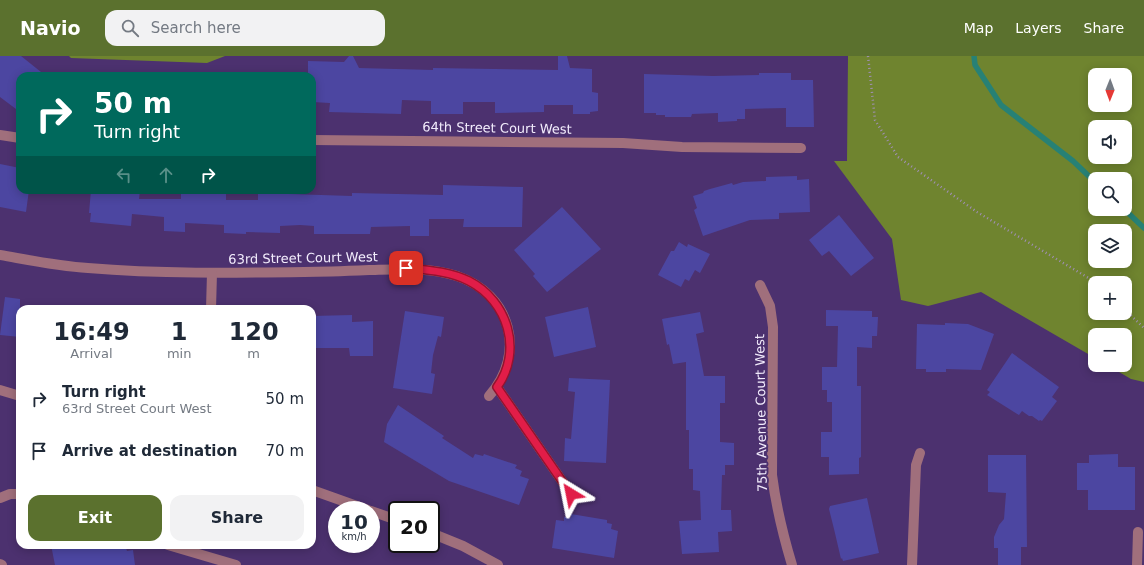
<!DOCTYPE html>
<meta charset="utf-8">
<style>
:root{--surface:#fff;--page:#f2f2f3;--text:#1f2937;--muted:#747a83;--accent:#5b712e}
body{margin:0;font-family:"DejaVu Sans",sans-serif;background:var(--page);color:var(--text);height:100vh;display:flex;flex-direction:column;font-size:15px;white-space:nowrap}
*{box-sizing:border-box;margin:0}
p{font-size:13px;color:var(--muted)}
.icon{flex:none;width:22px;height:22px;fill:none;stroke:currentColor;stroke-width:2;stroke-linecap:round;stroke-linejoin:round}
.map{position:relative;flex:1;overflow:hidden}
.sheet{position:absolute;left:16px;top:249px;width:300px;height:244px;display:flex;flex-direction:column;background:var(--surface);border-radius:12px;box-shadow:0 2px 10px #0003}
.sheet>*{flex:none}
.banner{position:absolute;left:16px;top:16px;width:300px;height:122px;border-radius:12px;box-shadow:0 2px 10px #0003;background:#00695c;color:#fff;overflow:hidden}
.needle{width:26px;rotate:181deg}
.controls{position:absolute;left:1088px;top:12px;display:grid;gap:8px}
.controls a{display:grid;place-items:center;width:44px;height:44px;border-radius:8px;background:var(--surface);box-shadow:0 2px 10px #0003;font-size:20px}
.speed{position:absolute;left:328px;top:445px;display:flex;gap:8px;font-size:20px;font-weight:700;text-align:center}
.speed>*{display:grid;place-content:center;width:52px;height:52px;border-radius:50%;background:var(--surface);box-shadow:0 2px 10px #0003;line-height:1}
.speed small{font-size:10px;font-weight:400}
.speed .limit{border:2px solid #111;border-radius:6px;background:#fff;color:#111}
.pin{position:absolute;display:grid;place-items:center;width:34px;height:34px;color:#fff;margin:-17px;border-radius:8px;box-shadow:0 2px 6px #0006}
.me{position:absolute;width:44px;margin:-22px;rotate:325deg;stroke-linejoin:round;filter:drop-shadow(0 0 3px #0008)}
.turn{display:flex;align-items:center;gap:14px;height:84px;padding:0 12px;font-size:18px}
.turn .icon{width:52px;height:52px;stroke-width:2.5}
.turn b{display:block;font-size:28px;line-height:34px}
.lanes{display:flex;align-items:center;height:38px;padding:0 12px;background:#0003;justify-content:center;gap:20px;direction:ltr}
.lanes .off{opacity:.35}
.eta{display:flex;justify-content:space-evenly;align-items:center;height:68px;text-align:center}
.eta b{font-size:24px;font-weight:700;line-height:28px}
.cta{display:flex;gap:8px;margin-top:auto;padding:8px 12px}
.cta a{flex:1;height:46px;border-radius:12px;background:var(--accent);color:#fff;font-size:16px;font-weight:700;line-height:46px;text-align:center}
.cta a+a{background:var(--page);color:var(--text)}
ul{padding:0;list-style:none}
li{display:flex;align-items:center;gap:12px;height:52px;padding:0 12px}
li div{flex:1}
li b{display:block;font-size:15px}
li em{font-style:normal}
header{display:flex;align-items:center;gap:24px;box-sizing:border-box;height:56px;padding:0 20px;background:var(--accent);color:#fff}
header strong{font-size:19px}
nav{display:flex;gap:22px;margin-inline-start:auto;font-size:14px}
.search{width:280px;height:36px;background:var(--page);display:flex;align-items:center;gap:10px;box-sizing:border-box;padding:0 14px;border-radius:12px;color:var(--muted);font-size:15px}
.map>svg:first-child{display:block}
.forest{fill:#6f842f;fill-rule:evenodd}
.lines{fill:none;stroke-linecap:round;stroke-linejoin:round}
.stream{stroke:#278175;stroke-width:5.5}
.building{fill:#4c46a1}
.path{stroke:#a190b7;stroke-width:2.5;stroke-dasharray:1 3;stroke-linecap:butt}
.minor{stroke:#a06f7c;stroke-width:10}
.route-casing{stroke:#92132f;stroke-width:10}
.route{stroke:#e11d48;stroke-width:7}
.labels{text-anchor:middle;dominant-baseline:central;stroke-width:4;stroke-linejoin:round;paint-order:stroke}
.street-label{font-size:13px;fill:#f2ecfc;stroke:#4c316f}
</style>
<header>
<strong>Navio</strong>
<div class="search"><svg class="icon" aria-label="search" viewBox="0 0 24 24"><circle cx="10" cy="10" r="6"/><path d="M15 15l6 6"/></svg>Search here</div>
<nav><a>Map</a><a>Layers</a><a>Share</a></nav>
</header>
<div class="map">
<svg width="1144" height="509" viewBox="0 0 1144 509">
<rect width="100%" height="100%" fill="#4c316f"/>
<!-- forest -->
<g class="forest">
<polygon points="69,0 225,0 207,7 71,2"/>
<path d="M848 0H1144V326L1131 323 1107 309H1125V279H1095V302L981 236 928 250 901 244 892 183 834 105H847ZM1095 19H1125V49H1095ZM1095 71H1125V101H1095ZM1095 123H1125V153H1095ZM1095 175H1125V205H1095ZM1095 227H1125V257H1095Z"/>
</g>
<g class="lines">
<!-- stream -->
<g class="stream">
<polyline points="974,0 975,9 1001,49 1073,105 1095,126"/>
<polyline points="1124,153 1144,172"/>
</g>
</g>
<!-- building -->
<g class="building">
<polygon points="0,0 21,0 46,20 20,20 20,56 0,41"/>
<polygon points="349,0 353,0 359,12 433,14 433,12 558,14 558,0 567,0 570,12 592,13 592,36 598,37 598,55 590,56 590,58 573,58 573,49 544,49 544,56 495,57 495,46 463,46 463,58 431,58 431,45 402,44 401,58 329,56 330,47 312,46 312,20 308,20 308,5 344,6"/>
<polygon points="759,17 791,17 791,24 813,24 814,71 786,71 786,52 745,53 745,63 737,63 737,65 718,66 718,57 692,58 691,61 665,61 665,59 656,59 656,57 644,57 644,18 713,20 759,19"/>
<polygon points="0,108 20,112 20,134 29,134 26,156 0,151"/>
<polygon points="797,120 797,124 809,123 810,156 779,157 779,163 750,164 703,180 694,154 697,152 693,140 703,137 704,135 710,133 732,127 733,129 743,126 766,125 766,121"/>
<polygon points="443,129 523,131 522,171 463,171 464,163 429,163 429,180 410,180 410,170 371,171 370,178 314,178 314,170 300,169 280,170 280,177 246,176 246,178 224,177 224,169 185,167 185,176 164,175 164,161 132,158 131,170 90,166 91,157 89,157 91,134 140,134 139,143 181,143 181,137 226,136 226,144 258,144 258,137 352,140 352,137 443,139"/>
<polygon points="562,151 601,193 547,236 533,220 535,218 514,194"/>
<polygon points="839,159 874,202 851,220 829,195 822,200 809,184"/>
<polygon points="679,186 687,191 688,188 710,198 700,217 695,214 689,225 685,223 681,231 658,219 671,195 674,195"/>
<polygon points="5,241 20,243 20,281 0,279"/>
<polygon points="588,251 596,291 554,301 545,261"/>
<polygon points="826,254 872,255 872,261 878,261 877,280 872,280 872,292 857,291 857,330 861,330 861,401 859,402 859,418 829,419 829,401 821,401 821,376 832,376 832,346 827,346 827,334 822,334 822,311 837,311 838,270 826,270"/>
<polygon points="405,255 444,261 441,281 438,280 433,299 431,317 435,318 432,338 393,332"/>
<polygon points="700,256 704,276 696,278 704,320 725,320 725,347 720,347 720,386 734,387 734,409 725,409 725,419 722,419 721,454 731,454 732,475 718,476 719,496 682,498 679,465 701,464 700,435 693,434 693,413 689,413 689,374 686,374 686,306 673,308 669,288 667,289 662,263"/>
<polygon points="352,259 352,266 373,265 373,300 350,300 349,292 312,292 312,260"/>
<polygon points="945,267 968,268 994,278 981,314 946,313 946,316 926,316 926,313 916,313 917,268 945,269"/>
<polygon points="1012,297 1059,331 1052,341 1057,345 1042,365 1040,364 1039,365 1032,360 1029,360 1022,355 1019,359 987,339 990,336 987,334"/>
<polygon points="569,322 610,324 606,407 564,405 565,382 571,383 575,336 568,335"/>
<polygon points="398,349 444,380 442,382 473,402 475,398 483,400 484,398 517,409 515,412 522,415 520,420 529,423 519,449 449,425 384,386 387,368"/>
<polygon points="1118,398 1118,411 1135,411 1135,454 1088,454 1088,434 1077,434 1077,407 1089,407 1089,399"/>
<polygon points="988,399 1026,399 1027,491 1021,491 1021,509 998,509 998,492 994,492 994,481 999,469 1004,463 1006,437 988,436"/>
<polygon points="867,442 879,497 843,505 842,502 841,503 834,473 829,453 830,450"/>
<polygon points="571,458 607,464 607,467 612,468 611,473 618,475 614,502 552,492 556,464 564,465 564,461 571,462"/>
<polygon points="51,489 125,489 127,495 133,494 135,509 55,509"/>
</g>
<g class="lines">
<!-- path -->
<g class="path">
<polyline points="868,0 875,64 898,101 977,156 1097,227"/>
<polyline points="1125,254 1144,272"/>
</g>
<!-- minor -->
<g class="minor">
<polyline points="0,79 20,82"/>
<polyline points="312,84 623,87 682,91 801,92"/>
<path d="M0 199C29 204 58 210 88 212 160 218 232 217 304 216 327 216 349 215 372 214 400 213 429 211 457 220 511 238 527 297 489 340"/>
<path d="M760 229 770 250 773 271 772 419C776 450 783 479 792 509"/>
<polyline points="211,253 212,217"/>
<polyline points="497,331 571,438"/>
<polyline points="0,334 20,340"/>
<polyline points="312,434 368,454"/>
<polyline points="0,442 10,438 20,438"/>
<polyline points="371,455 397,464"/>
<polyline points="431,477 463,490 498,509"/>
<polyline points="168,489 236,509"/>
<polyline points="0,508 2,509"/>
<polyline points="912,509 916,409 920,397"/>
<polyline points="1137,509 1138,476"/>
</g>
</g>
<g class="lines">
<!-- route casing -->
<g class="route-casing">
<path id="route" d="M406 212C427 214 449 215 469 225 508 245 523 295 497 331L571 438"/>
</g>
<!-- route -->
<use href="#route" class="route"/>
</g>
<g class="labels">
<!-- street labels -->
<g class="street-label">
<text transform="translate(497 72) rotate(1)">64th Street Court West</text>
<text transform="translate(303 202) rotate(-1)">63rd Street Court West</text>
<text transform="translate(761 357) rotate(-91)">75th Avenue Court West</text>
</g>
</g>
</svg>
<div class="controls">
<a><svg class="needle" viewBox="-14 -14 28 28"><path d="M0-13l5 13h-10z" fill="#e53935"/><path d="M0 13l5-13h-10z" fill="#747a83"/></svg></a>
<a><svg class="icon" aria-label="sound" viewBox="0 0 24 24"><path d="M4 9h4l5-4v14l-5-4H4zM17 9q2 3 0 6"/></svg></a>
<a><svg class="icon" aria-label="search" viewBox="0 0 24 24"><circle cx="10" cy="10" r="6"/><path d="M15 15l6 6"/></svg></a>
<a><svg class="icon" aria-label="layers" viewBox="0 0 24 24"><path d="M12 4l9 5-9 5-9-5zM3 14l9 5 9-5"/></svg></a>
<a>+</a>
<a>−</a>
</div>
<div class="speed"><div>10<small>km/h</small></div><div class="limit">20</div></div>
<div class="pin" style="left:406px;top:212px;background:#d93025"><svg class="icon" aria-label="arrive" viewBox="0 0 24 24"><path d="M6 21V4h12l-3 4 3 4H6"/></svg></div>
<svg class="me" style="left:571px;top:438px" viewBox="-20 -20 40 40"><path d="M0-17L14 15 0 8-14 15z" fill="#e11d48" stroke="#fff" stroke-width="4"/></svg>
<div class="banner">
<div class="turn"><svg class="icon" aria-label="right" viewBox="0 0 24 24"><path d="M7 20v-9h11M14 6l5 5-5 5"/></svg><div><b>50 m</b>Turn right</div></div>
<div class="lanes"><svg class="icon off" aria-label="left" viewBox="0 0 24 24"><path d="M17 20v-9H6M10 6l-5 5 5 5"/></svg><svg class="icon off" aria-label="ahead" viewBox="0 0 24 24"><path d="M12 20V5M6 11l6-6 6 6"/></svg><svg class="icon" aria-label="right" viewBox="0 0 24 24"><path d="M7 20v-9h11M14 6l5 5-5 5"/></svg></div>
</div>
<section class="sheet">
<div class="eta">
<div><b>16:49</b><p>Arrival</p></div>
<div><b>1</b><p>min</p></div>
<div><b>120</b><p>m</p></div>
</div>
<ul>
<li><svg class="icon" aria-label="right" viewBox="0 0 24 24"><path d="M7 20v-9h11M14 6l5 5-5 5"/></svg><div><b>Turn right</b><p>63rd Street Court West</p></div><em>50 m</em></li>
<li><svg class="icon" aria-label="arrive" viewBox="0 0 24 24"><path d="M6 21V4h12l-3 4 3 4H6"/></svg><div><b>Arrive at destination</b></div><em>70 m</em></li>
</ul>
<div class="cta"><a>Exit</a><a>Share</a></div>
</section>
</div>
